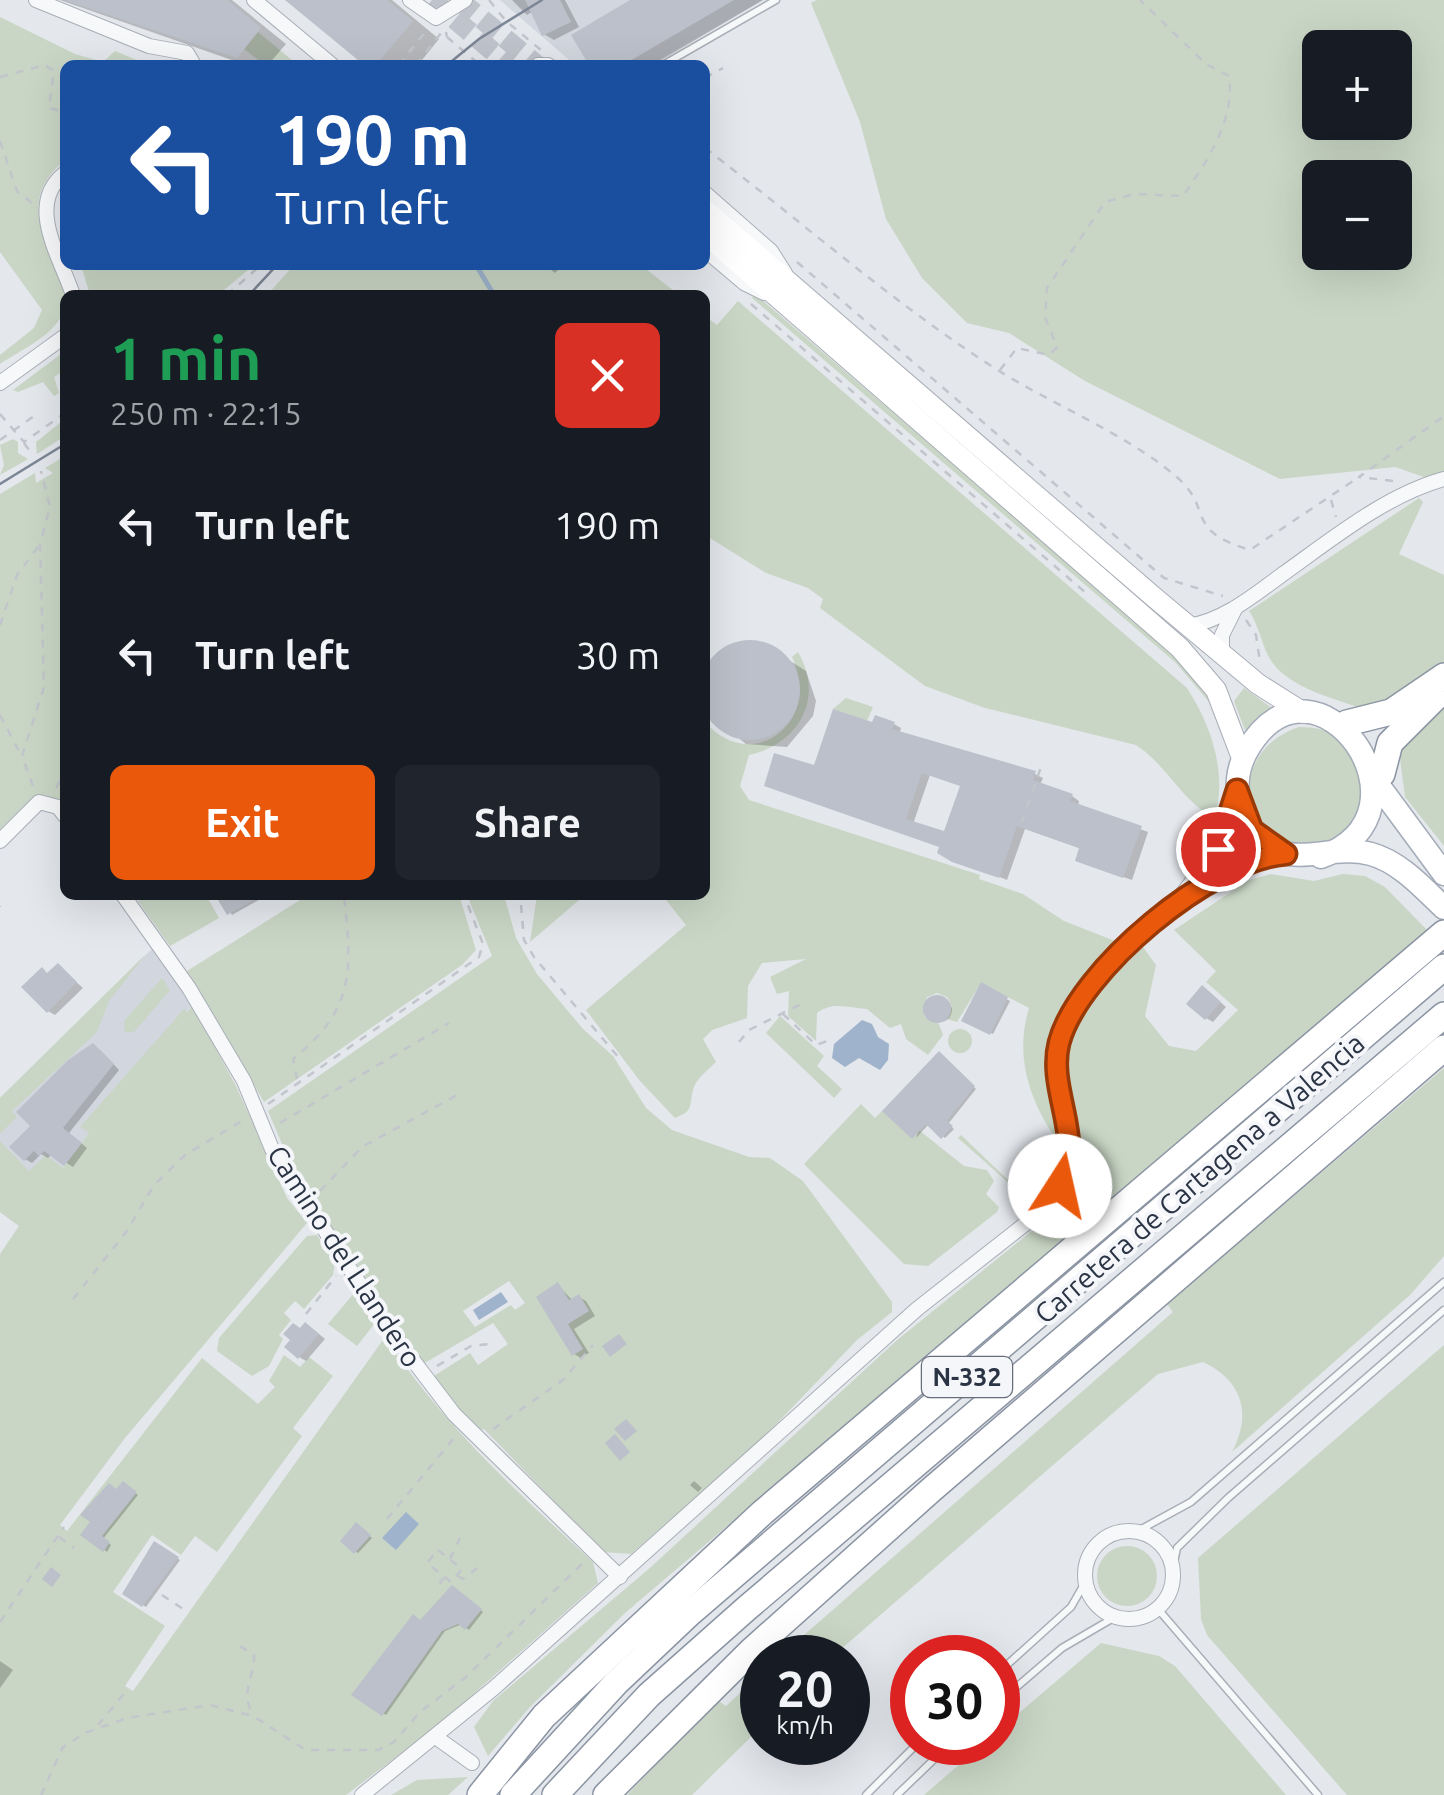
<!DOCTYPE html>
<meta charset="utf-8">
<style>
:root{--surface:#171b24;--page:#20242c;--text:#f1f3f6;--muted:#9ea1a6;--accent:#ea580c}
body{margin:0;font-family:Ubuntu,sans-serif;background:var(--page);color:var(--text);height:100vh;display:flex;flex-direction:column;font-size:38px;white-space:nowrap}
*{box-sizing:border-box;margin:0}
p{font-size:32px;color:var(--muted)}
.icon{flex:none;width:55px;height:55px;fill:none;stroke:currentColor;stroke-width:2;stroke-linecap:round;stroke-linejoin:round}
.map{position:relative;flex:1;overflow:hidden}
.details{position:absolute;left:60px;top:290px;width:650px;height:610px;display:flex;flex-direction:column;background:var(--surface);border-radius:15px;box-shadow:0 10px 40px #0002}
.details>*{flex:none}
.banner{position:absolute;left:60px;top:60px;width:650px;height:210px;border-radius:15px;box-shadow:0 10px 40px #0002;background:#1a4fa0;color:#fff;overflow:hidden}
.buttons{position:absolute;left:1302px;top:30px;display:grid;gap:20px}
.buttons a{display:grid;place-items:center;width:110px;height:110px;border-radius:15px;background:var(--surface);box-shadow:0 10px 40px #0002;font-size:50px}
.speed{position:absolute;left:740px;top:1635px;display:flex;gap:20px;font-size:50px;font-weight:700;text-align:center}
.speed>*{display:grid;place-content:center;width:130px;height:130px;border-radius:50%;background:var(--surface);box-shadow:0 10px 40px #0002;line-height:1}
.speed small{font-size:25px;font-weight:400}
.speed .limit{border:15px solid #d22;background:#fff;color:#111}
.pin{position:absolute;display:grid;place-items:center;width:85px;height:85px;color:#fff;margin:-42px;border:5px solid #fff;border-radius:50%;box-shadow:0 2px 10px #0007}
.me{position:absolute;width:110px;margin:-55px;rotate:10deg;stroke-linejoin:round;filter:drop-shadow(0 0 8px #0008)}
.turn{display:flex;align-items:center;gap:35px;height:210px;padding:0 50px;font-size:45px}
.turn .icon{width:130px;height:130px;stroke-width:2.5}
.turn b{display:block;font-size:70px;line-height:85px}
.round{display:grid;place-items:center;flex:none;width:105px;height:105px;border-radius:15px;background:var(--page)}
.overview{display:flex;align-items:center;justify-content:space-between;height:170px;padding:0 50px}
h1{font-size:60px;font-weight:600;line-height:75px;color:#1e9e55}
.button{display:flex;gap:20px;margin-top:auto;padding:20px 50px}
.button a{flex:1;height:115px;border-radius:15px;background:var(--accent);color:#fff;font-size:40px;font-weight:600;line-height:115px;text-align:center}
.button a+a{background:var(--page);color:var(--text)}
ul{padding:0;list-style:none}
li{display:flex;align-items:center;gap:30px;height:130px;padding:0 50px}
li div{flex:1}
li b{display:block;font-size:38px}
li em{font-style:normal}
.map>svg:first-child{display:block}
.built{fill:#d2d6de}
.green{fill:#c9d6c5;fill-rule:evenodd}
.water{fill:#9fb4cc}
.shadow{fill:#0003;fill-rule:evenodd}
.lines{fill:none;stroke-linecap:round;stroke-linejoin:round}
.stream{stroke:#9fb4cc;stroke-width:5}
.building{fill:#bbc0ca;fill-rule:evenodd}
.secondary-tunnel{stroke:#bfc3cb;stroke-width:20;stroke-dasharray:20 10;stroke-linecap:butt}
.lane-casing{stroke:#a9aeb7;stroke-width:9}
.street-casing{stroke:#a9aeb7;stroke-width:16}
.secondary-casing{stroke:#a9aeb7;stroke-width:22}
.primary-casing{stroke:#a3abb8;stroke-width:25}
.highway-casing{stroke:#8b94a3;stroke-width:28}
.path{stroke:#c2c5cb;stroke-width:2.5;stroke-dasharray:8 8;stroke-linecap:butt}
.lane{stroke:#f7f8fa;stroke-width:6}
.street{stroke:#f7f8fa;stroke-width:14}
.secondary{stroke:#fff;stroke-width:20}
.primary{stroke:#fff;stroke-width:22}
.highway{stroke:#fff;stroke-width:25}
.tram{stroke:#7d8696;stroke-width:2.5}
.route-casing{stroke:#983908;stroke-width:25}
.route{stroke:#ea580c;stroke-width:18}
.labels{text-anchor:middle;dominant-baseline:central;stroke-width:8;stroke-linejoin:round;paint-order:stroke}
.shield{fill:#f4f6f9;stroke:#676e7b;stroke-width:2.5}
.shield-label{font-size:25px;font-weight:bold;fill:#2b3445}
.street-label{font-size:28px;fill:#2b3445;stroke:#f4f6f9}
</style>
<div class="map">
<svg width="1444" height="1795" viewBox="0 0 1444 1795">
<rect width="100%" height="100%" fill="#e4e7ec"/>
<!-- built -->
<g class="built">
<polygon points="500,0 763,0 650,65 575,65"/>
<polygon points="154,947 192,1005 120,1092 19,1226 0,1212 0,1098"/>
</g>
<!-- green -->
<g class="green">
<path d="M817 0H1444V472L1424 477 1395 467 1280 479 1085 381 1009 333 967 323 922 278 886 219 860 122 811 3ZM1320 48H1395V122H1320ZM1320 178H1395V252H1320Z"/>
<path d="M0 17 75 54 103 62 115 51 149 65H65V160C0 215 77 255 64 309 58 334 19 351 0 364V355L34 328 42 310 0 252Z"/>
<polygon points="258,32 298,65 265,65 244,49"/>
<polygon points="81,265 254,265 218,295 90,295"/>
<polygon points="294,265 541,265 546,270 552,265 641,265 679,295 267,295"/>
<polygon points="755,294 1180,659 1213,701 1210,703 1176,663 752,298"/>
<path d="M738 301 1187 688C1212 727 1227 772 1215 818 1183 803 1167 765 1136 745L985 708 925 686 820 608 823 599 808 588 766 573 705 535V316L717 325Z"/>
<polygon points="65,351 65,370 54,377 59,393 54,396 43,382 18,392 13,390"/>
<polygon points="65,419 65,436 37,454 36,442"/>
<polygon points="13,439 18,442 18,453 28,459 0,475 4,465 0,445"/>
<polygon points="65,456 65,806 45,795 32,798 0,830 0,494 35,473 36,483 53,473 45,468"/>
<path d="M1419 498 1423 502 1399 554 1444 575V665L1402 698 1367 710C1338 700 1291 689 1272 662 1262 648 1260 627 1249 611Z"/>
<path d="M798 652C825 698 799 744 749 755L740 786 749 800 980 875 979 879 1023 894 1064 921 1115 941 1055 1019 1047 1056 1058 1142C1030 1102 1014 1057 1029 1008L981 983 957 1022 947 1019 952 1006 947 997 937 993 927 997 924 1016 939 1024 943 1035 928 1055 906 1039 901 1024 890 1028 867 1009C848 1008 833 1001 817 1013L816 1041 788 1016 789 991 777 994 770 977 806 959 762 963 748 986 747 1018 712 1030 703 1039 716 1062C709 1069 698 1077 694 1087 688 1104 696 1110 675 1118L640 1081 586 1010 686 925 662 895H705V722C752 776 823 722 792 657Z"/>
<polygon points="1244,688 1272,708 1245,730 1234,701"/>
<polygon points="846,698 873,707 867,721 833,709"/>
<polygon points="1444,699 1444,846 1405,797 1399,751"/>
<path d="M1299 727C1333 727 1344 740 1366 765L1357 824C1348 830 1335 843 1324 846 1245 865 1216 755 1299 727Z"/>
<path d="M1271 874 1314 881 1343 874 1365 876 1385 887 1427 930 625 1613 530 1707 488 1756 474 1727 493 1701 651 1567 896 1341 1055 1212C1100 1136 1060 1122 1069 1054 1074 1010 1114 976 1143 947L1156 965 1145 1016 1169 1046 1196 1051 1238 1010 1206 982 1216 971 1174 930 1249 880Z"/>
<polygon points="147,895 206,895 219,918 170,946 138,901"/>
<polygon points="308,895 459,895 476,950 462,965 264,1102 187,971"/>
<path d="M467 895H504L516 938 537 974 583 1029 613 1056 646 1108 672 1130 749 1157 770 1158 803 1181 892 1302V1312L857 1340 760 1441 631 1554 603 1552 484 1429 476 1430 434 1376 470 1353 478 1365 508 1344 493 1323 423 1364 321 1211 318 1199 314 1200 288 1158 268 1111 492 956ZM509 1281 525 1303 515 1310 511 1305 475 1327 463 1311Z"/>
<polygon points="537,895 585,895 530,942"/>
<polygon points="146,954 109,1001 97,1032 12,1111 17,1117 0,1134 0,1098"/>
<polygon points="162,978 170,990 134,1032 125,1032 124,1021"/>
<path d="M192 1005 236 1086 287 1198 307 1223 125 1438 60 1525 67 1531 202 1358 258 1404 275 1387 269 1381 284 1355 300 1367 309 1357 333 1376 293 1428 302 1436 217 1552 195 1536 181 1555 152 1535 113 1592 165 1626 125 1686 133 1691 385 1337C442 1424 517 1492 593 1562L598 1583 441 1723 346 1795H0V1254L19 1226 0 1212V1141L29 1171 46 1155 63 1168 89 1133 80 1127 184 1009 187 1012Z"/>
<polygon points="780,1016 824,1056 817,1066 842,1089 834,1098 766,1033"/>
<circle cx="960" cy="1041" r="12"/>
<path d="M1444 1068V1256L1410 1295 1232 1452C1252 1414 1243 1381 1203 1362L1158 1374 832 1657H779L1173 1312 1167 1304Z"/>
<polygon points="861,1104 875,1118 882,1111 920,1131 964,1166 987,1170 994,1181 986,1194 999,1207 997,1212 928,1266 904,1264 804,1164"/>
<polygon points="961,1135 1007,1179 1039,1146 1041,1149 1022,1169 1018,1184 1011,1185 958,1138"/>
<polygon points="317,1235 335,1263 333,1275 304,1309 295,1301 284,1313 291,1320 279,1335 283,1339 269,1366 252,1376 217,1351 219,1338 307,1236"/>
<polygon points="355,1292 375,1323 357,1346 328,1324"/>
<polygon points="1444,1345 1444,1795 1347,1795 1207,1635 1201,1619 1198,1558"/>
<circle cx="1127" cy="1576" r="30"/>
<polygon points="1101,1643 1159,1656 1175,1666 1286,1795 924,1795 984,1743 998,1742 998,1731"/>
<polygon points="762,1673 762,1726 692,1795 627,1795 717,1700 726,1706"/>
<polygon points="468,1777 448,1795 391,1795 417,1780"/>
</g>
<!-- water -->
<g class="water">
<polygon points="862,1020 872,1024 878,1037 889,1044 888,1060 880,1070 859,1058 845,1067 832,1058 834,1044"/>
<polygon points="501,1292 508,1302 479,1320 473,1310"/>
<polygon points="406,1512 419,1524 396,1550 382,1538"/>
</g>
<!-- shadow -->
<g class="shadow">
<polygon points="60,0 232,0 286,44 268,65 246,65"/>
<polygon points="289,0 392,0 439,39 418,65 368,65"/>
<polygon points="512,0 565,0 579,27 554,40 544,34 533,11 527,15"/>
<polygon points="635,0 763,0 653,65 592,65"/>
<polygon points="545,265 563,265 555,273"/>
<polygon points="762,643 806,671 816,701 813,716 787,747 746,744 706,712 705,674 717,654 730,645"/>
<path d="M894 724 901 728 899 734 1035 774 1043 778 1040 785 1072 796 1079 801 1078 806 1148 832 1132 880 1085 864 1082 849 1025 829 1007 880 948 856 942 847 815 769 874 726ZM930 775 963 786 946 835 913 824Z"/>
<polygon points="218,895 263,895 264,897 232,915"/>
<polygon points="58,966 83,988 55,1015 48,1011 49,975"/>
<polygon points="982,986 1010,1001 993,1034 964,1020"/>
<polygon points="1210,993 1226,1007 1213,1022 1206,1018"/>
<circle cx="940" cy="1010" r="12"/>
<polygon points="100,1050 119,1070 69,1133 87,1148 73,1167 52,1154 48,1158 41,1154 32,1163 25,1159"/>
<polygon points="942,1056 976,1089 948,1124 954,1129 945,1138 929,1124 916,1138"/>
<polygon points="558,1285 573,1301 579,1297 586,1301 595,1316 574,1329 589,1353 581,1358 574,1354"/>
<polygon points="313,1329 325,1339 306,1361 299,1357 301,1330"/>
<polygon points="694,1481 702,1488 698,1492 690,1485"/>
<polygon points="123,1484 138,1495 103,1539 111,1545 107,1552 84,1534"/>
<polygon points="359,1527 372,1538 358,1553 356,1552"/>
<polygon points="155,1544 180,1560 146,1607 125,1593"/>
<polygon points="453,1588 483,1612 469,1630 462,1624 445,1631 386,1715 354,1695"/>
<polygon points="0,1661 13,1670 0,1688"/>
</g>
<g class="lines">
<!-- stream -->
<polyline class="stream" points="476,265 494,295"/>
</g>
<!-- building -->
<g class="building">
<polygon points="64,0 228,0 261,28 237,58"/>
<polygon points="285,0 387,0 413,21 376,65 364,65"/>
<polygon points="525,0 560,0 571,22 542,36"/>
<polygon points="630,0 734,0 623,65 589,65 571,35"/>
<circle cx="750" cy="690" r="50"/>
<path d="M833 709 872 722 875 715 895 722 892 729 1036 771 1033 780 1073 794 1070 801 1142 826 1123 878 1075 861 1079 848 1017 826 999 878 952 862 937 853 939 847 764 786 774 753 814 765ZM922 773 960 786 944 831 906 819Z"/>
<polygon points="215,895 262,895 227,915"/>
<polygon points="58,963 77,982 47,1013 21,987 42,967 47,973"/>
<polygon points="981,982 1008,997 990,1035 961,1021"/>
<polygon points="1202,985 1221,1002 1205,1020 1186,1004"/>
<circle cx="937" cy="1009" r="14"/>
<polygon points="93,1043 114,1064 63,1128 82,1143 64,1166 44,1151 39,1156 34,1151 24,1161 9,1147 30,1126 16,1112 68,1060"/>
<polygon points="939,1051 975,1086 947,1121 953,1126 941,1139 926,1124 912,1139 882,1111"/>
<polygon points="558,1282 569,1300 579,1294 589,1311 568,1324 583,1349 572,1356 536,1297"/>
<polygon points="305,1322 319,1334 298,1359 284,1347 290,1340 283,1334 293,1323 300,1328"/>
<polygon points="619,1334 627,1344 610,1357 602,1346"/>
<polygon points="626,1419 637,1431 625,1441 614,1429"/>
<polygon points="615,1434 630,1452 620,1461 605,1443"/>
<polygon points="123,1481 137,1492 102,1536 110,1542 103,1552 80,1535 90,1522 80,1515 109,1483 116,1489"/>
<polygon points="356,1522 371,1535 354,1554 340,1541"/>
<polygon points="154,1541 179,1557 142,1607 122,1594"/>
<polygon points="51,1567 61,1575 52,1587 42,1579"/>
<polygon points="452,1585 482,1609 465,1630 458,1624 442,1631 382,1716 351,1695 413,1614 420,1620"/>
</g>
<g class="lines">
<!-- secondary-tunnel -->
<g class="secondary-tunnel">
<polyline points="432,0 509,65"/>
<polyline points="459,0 537,65"/>
</g>
<!-- lane casing -->
<g class="lane-casing">
<g id="lane">
<polyline points="663,65 776,0"/>
<polyline points="1136,1532 1191,1502 1444,1282"/>
<polyline points="1173,1567 1177,1548 1228,1498 1444,1310"/>
<polyline points="1157,1608 1318,1795"/>
<polyline points="998,1673 1071,1607 1086,1581"/>
<polyline points="998,1703 1062,1648 1115,1617"/>
<polyline points="866,1795 919,1742"/>
<polyline points="897,1795 952,1742"/>
</g>
</g>
<!-- street casing -->
<g class="street-casing">
<g id="street">
<polyline points="36,0 149,46 187,53 194,65"/>
<polyline points="254,0 332,65"/>
<polyline points="410,0 436,18 465,0"/>
<polyline points="538,65 548,65"/>
<path d="M65 173C25 204 60 256 73 295"/>
<polyline points="705,193 771,251 785,273"/>
<polyline points="705,250 744,283 764,293"/>
<polyline points="0,383 65,336"/>
<path d="M1188 626C1225 620 1254 595 1283 574 1332 539 1386 495 1444 479"/>
<polyline points="1222,653 1222,635 1235,609"/>
<polyline points="0,841 39,802 58,807 65,816"/>
<polyline points="123,895 189,988 244,1081 272,1149 387,1326 454,1414 620,1577"/>
<polyline points="1181,902 1249,861 1282,854"/>
<circle cx="1129" cy="1575" r="44"/>
<polyline points="437,1738 472,1763"/>
<polyline points="362,1795 494,1688 917,1309 1043,1210 1060,1186 1070,1153 1057,1059 1068,1021 1094,980 1171,908 1218,849 1236,796"/>
</g>
</g>
<!-- secondary casing -->
<g class="secondary-casing">
<g id="secondary">
<polyline points="705,210 1155,598 1258,684 1304,713"/>
<polyline points="705,234 1180,648 1216,690 1242,758"/>
</g>
</g>
<!-- primary casing -->
<g class="primary-casing">
<g id="primary">
<polyline points="1382,790 1444,874"/>
<path d="M1321 857C1444 813 1315 635 1248 749 1236 769 1234 793 1244 815 1275 882 1322 841 1371 854 1400 862 1423 888 1444 908"/>
</g>
</g>
<!-- highway casing -->
<g class="highway-casing">
<g id="highway">
<polyline points="1347,723 1391,712 1444,676"/>
<polyline points="1382,774 1390,743 1434,699"/>
<polyline points="480,1795 544,1716 762,1513 1444,933"/>
<polyline points="513,1795 616,1683 690,1613 1444,967"/>
<polyline points="555,1795 649,1695 747,1608 1444,1015"/>
<polyline points="606,1795 751,1651 931,1490 1444,1048"/>
</g>
</g>
<!-- path -->
<g class="path">
<polyline points="489,0 506,21 541,50"/>
<polyline points="447,37 480,65"/>
<polyline points="240,65 257,65"/>
<polyline points="399,65 426,31"/>
<polyline points="416,65 441,33 447,37 446,32"/>
<polyline points="0,77 45,65 54,71 49,108 65,112"/>
<polyline points="705,78 723,68"/>
<polyline points="0,141 17,191 33,204"/>
<path d="M705 148C802 222 893 303 996 369 1051 404 1131 436 1179 479 1213 510 1184 530 1250 550L1359 477"/>
<polyline points="797,262 1164,578 1223,596"/>
<polyline points="227,295 261,265"/>
<polyline points="751,304 1086,593"/>
<path d="M1000 370 1017 348 1049 355 1057 347 1045 317 1047 288 1105 202 1134 194 1183 196C1208 160 1235 120 1229 76L1206 64 1140 0"/>
<polyline points="0,414 24,442 65,413"/>
<polyline points="0,440 34,416"/>
<polyline points="24,443 32,454"/>
<polyline points="1393,481 1359,477 1444,416"/>
<polyline points="1331,500 1336,517"/>
<polyline points="1246,620 1256,635 1260,662"/>
<polyline points="0,625 17,575 38,547"/>
<polyline points="0,715 21,755"/>
<polyline points="33,786 22,756 44,687 40,544 50,507 41,471"/>
<polyline points="56,788 65,772"/>
<polyline points="1022,822 1041,767"/>
<polyline points="521,905 524,940 534,957 619,1058"/>
<polyline points="0,906 0,907"/>
<polyline points="783,1014 816,1045 827,1041"/>
<polyline points="739,1042 749,1030 805,1002"/>
<path d="M297 1079 293 1059C355 1009 352 972 344 896"/>
<polyline points="268,1104 479,957 483,944 464,895"/>
<polyline points="280,1123 449,1023"/>
<polyline points="320,1191 362,1147 457,1095"/>
<polyline points="73,1299 127,1231 154,1185 185,1155 245,1119"/>
<polyline points="306,1314 336,1276"/>
<polyline points="437,1366 471,1346 490,1344"/>
<polyline points="493,1429 563,1380 593,1345"/>
<polyline points="387,1519 454,1438"/>
<polyline points="59,1537 74,1548"/>
<polygon points="438,1550 462,1569 451,1582 427,1563"/>
<polyline points="450,1559 460,1538"/>
<polyline points="458,1576 463,1579 477,1568"/>
<polyline points="444,1578 440,1582 449,1589"/>
<polyline points="162,1595 183,1609"/>
<polyline points="0,1622 64,1527"/>
<path d="M240 1646 254 1655C255 1677 240 1690 252 1713"/>
<polyline points="98,1725 128,1689"/>
<polyline points="41,1795 63,1747 85,1733 127,1718 210,1705 253,1716 306,1750 378,1750 394,1742 420,1712 466,1677 584,1562"/>
</g>
<!-- lane -->
<use href="#lane" class="lane"/>
<!-- street -->
<use href="#street" class="street"/>
<!-- secondary -->
<use href="#secondary" class="secondary"/>
<!-- primary -->
<use href="#primary" class="primary"/>
<!-- highway -->
<use href="#highway" class="highway"/>
<!-- tram -->
<g class="tram">
<polyline points="447,65 479,39 542,0"/>
<polyline points="249,295 277,265"/>
<polyline points="0,484 65,444"/>
</g>
</g>
<g class="lines">
<!-- route casing -->
<g class="route-casing">
<path id="route" d="M1060 1186C1064 1174 1069 1161 1069 1149 1069 1114 1050 1078 1059 1043 1078 970 1212 859 1286 854L1252 830 1237 790 1218 849"/>
</g>
<!-- route -->
<use href="#route" class="route"/>
</g>
<g class="labels">
<!-- shield labels -->
<rect class="shield" x="922" y="1357" width="90" height="40" rx="8"/>
<g class="shield-label">
<text x="967" y="1377">N-332</text>
</g>
<!-- street labels -->
<g class="street-label">
<text transform="translate(1199 1178) rotate(-41)">Carretera de Cartagena a Valencia</text>
<text transform="translate(345 1256) rotate(57)">Camino del Llandero</text>
</g>
</g>
</svg>
<div class="buttons">
<a>+</a>
<a>−</a>
</div>
<div class="speed"><div>20<small>km/h</small></div><div class="limit">30</div></div>
<div class="pin" style="left:1218px;top:849px;background:#d93025"><svg class="icon" aria-label="arrive" viewBox="0 0 24 24"><path d="M6 21V4h12l-3 4 3 4H6"/></svg></div>
<svg class="me" style="left:1060px;top:1186px" viewBox="-20 -20 40 40"><circle r="19" fill="#fff"/><path d="M0-13L10 11 0 6-10 11z" fill="#ea580c"/></svg>
<div class="banner">
<div class="turn"><svg class="icon" aria-label="left" viewBox="0 0 24 24"><path d="M17 20v-9H6M10 6l-5 5 5 5"/></svg><div><b>190 m</b>Turn left</div></div>
</div>
<section class="details">
<div class="overview"><div><h1>1 min</h1><p>250 m · 22:15</p></div><a class="round" style="background:#d93025;color:#fff"><svg class="icon" aria-label="close" viewBox="0 0 24 24"><path d="M6 6l12 12M18 6L6 18"/></svg></a></div>
<ul>
<li><svg class="icon" aria-label="left" viewBox="0 0 24 24"><path d="M17 20v-9H6M10 6l-5 5 5 5"/></svg><div><b>Turn left</b></div><em>190 m</em></li>
<li><svg class="icon" aria-label="left" viewBox="0 0 24 24"><path d="M17 20v-9H6M10 6l-5 5 5 5"/></svg><div><b>Turn left</b></div><em>30 m</em></li>
</ul>
<div class="button"><a>Exit</a><a>Share</a></div>
</section>
</div>
